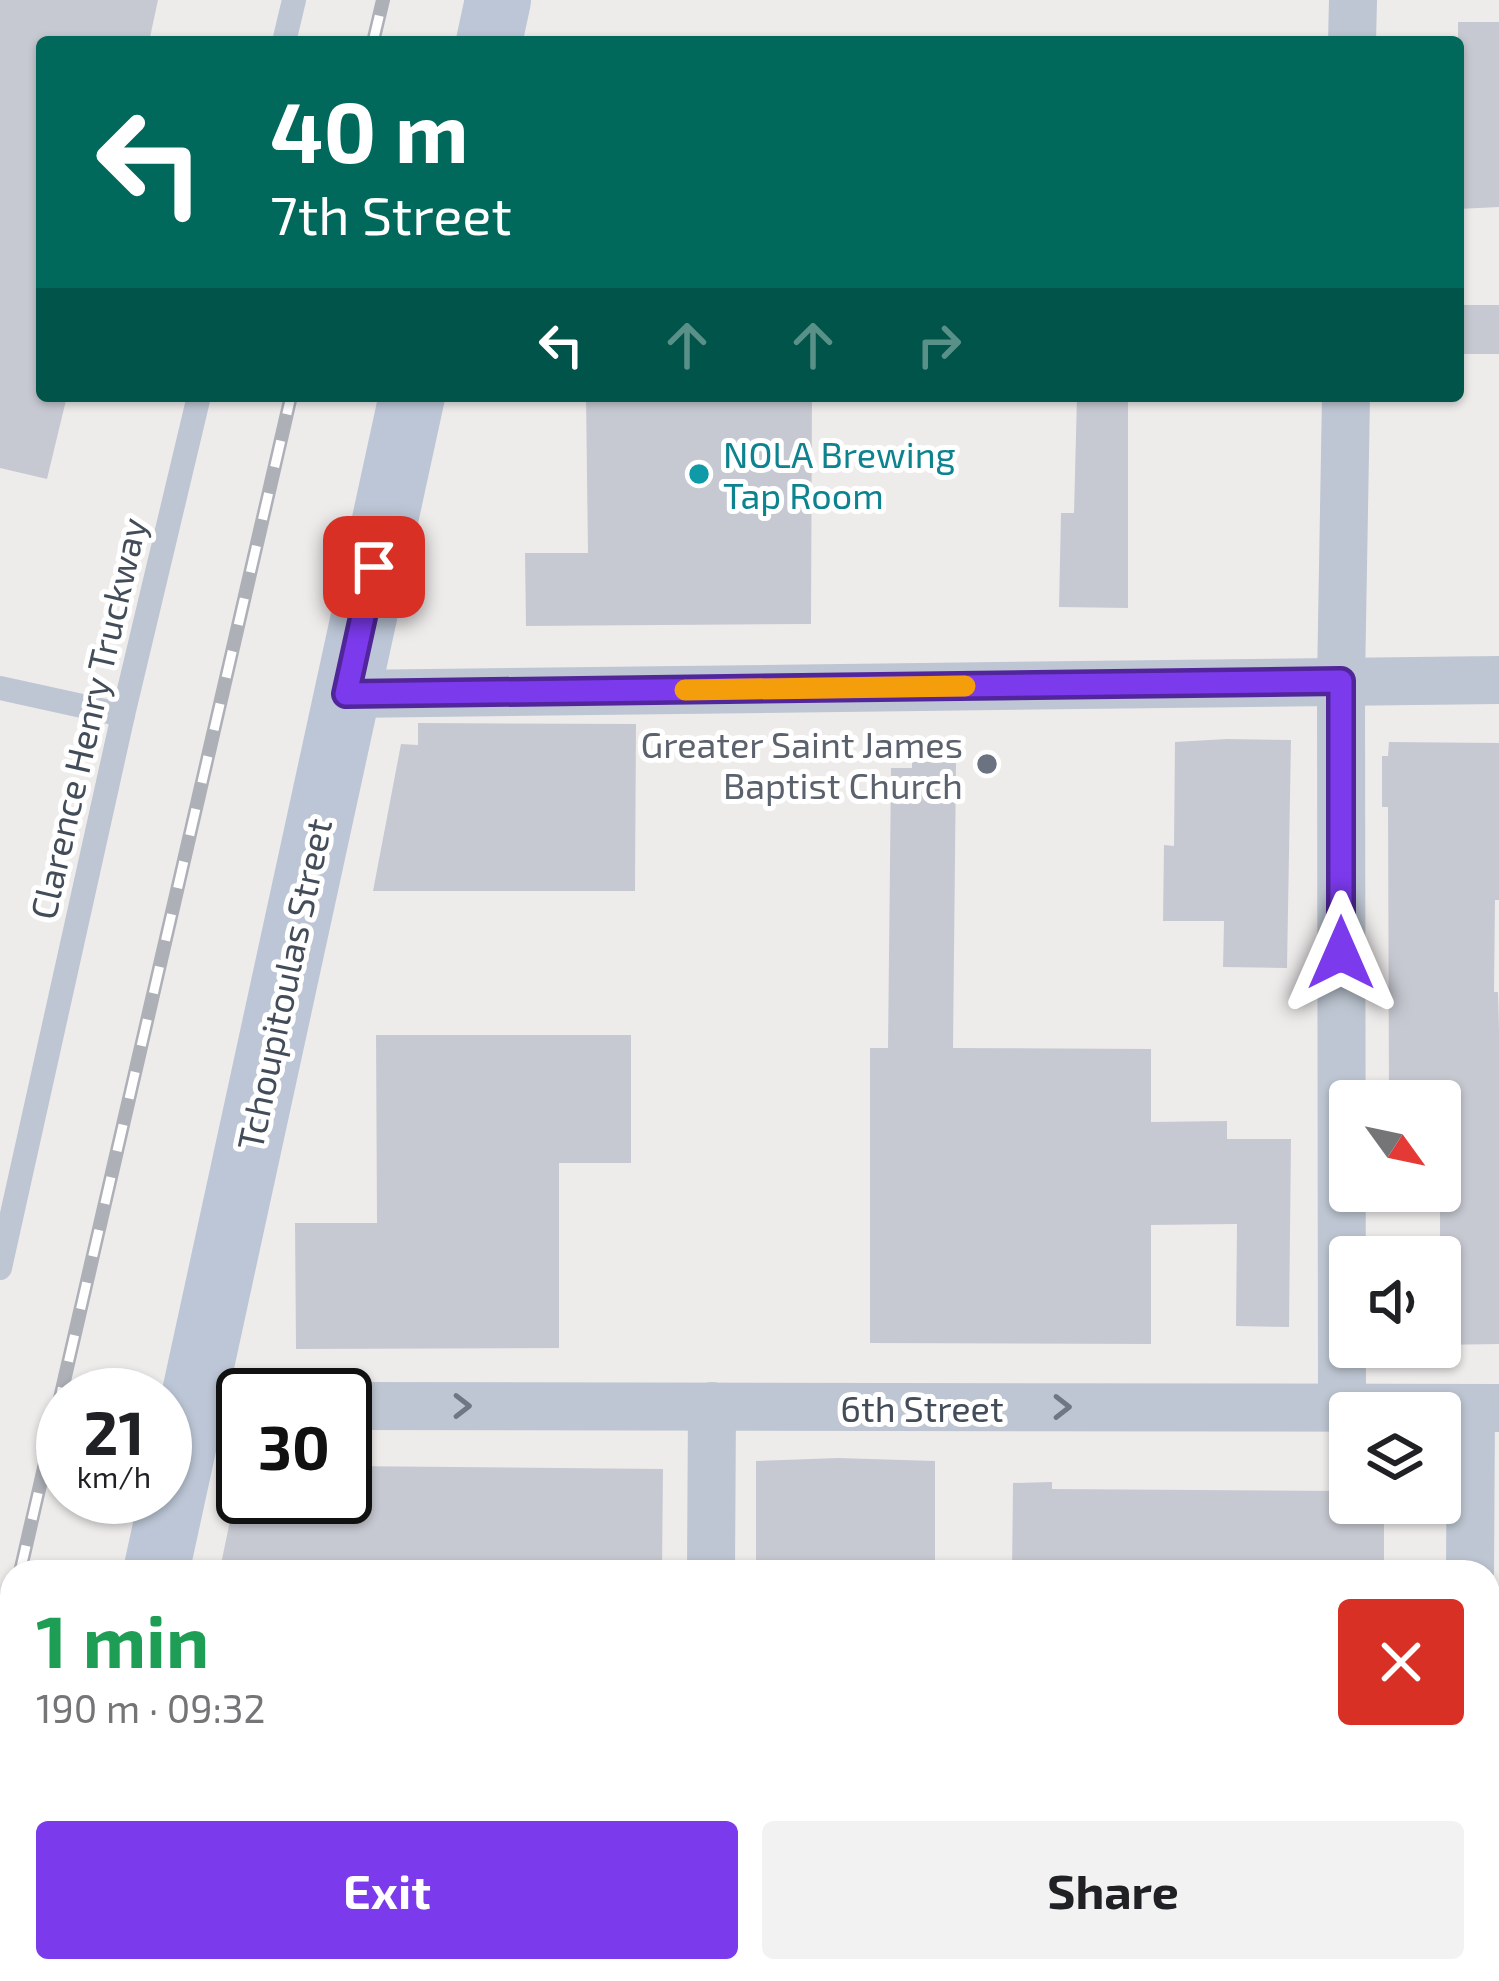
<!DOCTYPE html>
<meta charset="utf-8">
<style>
:root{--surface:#fff;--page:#f2f2f2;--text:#202124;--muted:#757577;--accent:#7c3aed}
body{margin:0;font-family:"Exo 2",sans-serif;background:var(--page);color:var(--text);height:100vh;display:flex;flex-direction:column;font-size:45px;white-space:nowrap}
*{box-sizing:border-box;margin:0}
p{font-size:39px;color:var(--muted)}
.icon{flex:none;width:66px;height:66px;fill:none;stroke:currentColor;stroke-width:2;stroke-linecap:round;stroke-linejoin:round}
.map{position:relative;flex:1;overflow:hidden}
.side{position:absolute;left:0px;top:1560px;width:1500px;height:423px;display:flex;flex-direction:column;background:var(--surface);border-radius:36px 36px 0 0;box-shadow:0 3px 9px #0004}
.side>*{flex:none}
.guide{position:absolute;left:36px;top:36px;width:1428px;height:366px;border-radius:12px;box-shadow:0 3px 9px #0004;background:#00695c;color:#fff;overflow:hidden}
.needle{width:78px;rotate:123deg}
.controls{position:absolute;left:1329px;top:1080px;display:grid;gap:24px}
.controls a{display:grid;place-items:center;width:132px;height:132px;border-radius:12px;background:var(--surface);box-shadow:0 3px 9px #0004;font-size:60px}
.speed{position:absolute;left:36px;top:1368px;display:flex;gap:24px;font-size:60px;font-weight:700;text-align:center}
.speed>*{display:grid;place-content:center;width:156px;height:156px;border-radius:50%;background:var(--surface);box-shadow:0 3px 9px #0004;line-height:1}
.speed small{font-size:30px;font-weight:400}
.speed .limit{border:6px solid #111;border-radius:18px;background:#fff;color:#111}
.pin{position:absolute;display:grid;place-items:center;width:102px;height:102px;color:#fff;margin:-51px;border-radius:24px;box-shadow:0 6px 18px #0006}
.me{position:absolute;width:132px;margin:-66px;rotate:0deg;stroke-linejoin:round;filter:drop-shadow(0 0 9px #0008)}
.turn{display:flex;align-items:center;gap:42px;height:252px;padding:0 36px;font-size:54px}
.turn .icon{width:156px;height:156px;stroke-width:2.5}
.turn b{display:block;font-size:84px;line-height:102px}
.lanes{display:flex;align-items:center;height:114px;padding:0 36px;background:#0003;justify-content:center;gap:60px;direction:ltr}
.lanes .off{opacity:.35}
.round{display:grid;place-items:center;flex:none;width:126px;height:126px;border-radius:12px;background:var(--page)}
.head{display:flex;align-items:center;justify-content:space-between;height:204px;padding:0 36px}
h1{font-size:72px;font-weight:700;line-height:90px;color:#1e9e55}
.action{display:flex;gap:24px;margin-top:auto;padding:24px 36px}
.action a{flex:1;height:138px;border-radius:12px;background:var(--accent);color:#fff;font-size:48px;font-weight:700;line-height:138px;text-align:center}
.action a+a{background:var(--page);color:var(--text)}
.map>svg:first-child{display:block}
.building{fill:#c7c9d2}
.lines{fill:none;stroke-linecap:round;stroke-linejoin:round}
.lane{stroke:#bdc6d2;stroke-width:24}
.street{stroke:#bdc6d2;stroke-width:48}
.secondary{stroke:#bcc6d6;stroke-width:66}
.rail-casing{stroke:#adb0b6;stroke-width:14}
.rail{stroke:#fff;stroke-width:9;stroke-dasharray:27;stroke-linecap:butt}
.oneway{stroke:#6e7783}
.route-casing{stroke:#51269a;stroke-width:30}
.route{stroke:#7c3aed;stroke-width:21}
.slow{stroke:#f59e0b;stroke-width:21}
.culture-dot{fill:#0f9aa8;stroke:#fff;stroke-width:4.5}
.worship-dot{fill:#6b7280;stroke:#fff;stroke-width:4.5}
.labels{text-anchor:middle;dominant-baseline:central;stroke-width:10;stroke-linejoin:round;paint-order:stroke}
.culture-label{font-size:36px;fill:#0d838f;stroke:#fff;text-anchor:start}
.street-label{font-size:36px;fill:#434d59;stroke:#fff}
.worship-label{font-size:36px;fill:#5b616d;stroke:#fff;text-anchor:end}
</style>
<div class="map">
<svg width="1499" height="1981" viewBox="0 0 1499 1981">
<rect width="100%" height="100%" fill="#eeebeb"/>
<!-- building -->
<g class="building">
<polygon points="0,0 158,0 149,42 42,42 42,396 67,396 47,479 0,468"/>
<polygon points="1458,22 1499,22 1499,207 1458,209"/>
<rect x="1458" y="305" width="41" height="49"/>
<polygon points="586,396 812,396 811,624 526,626 525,553 588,553"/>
<polygon points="1077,396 1128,396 1128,608 1059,607 1061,513 1074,513"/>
<polygon points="418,723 636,724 635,891 373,891 401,744 418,745"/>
<polygon points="1227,739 1291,740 1287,968 1223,967 1224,921 1163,921 1164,845 1174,846 1175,742"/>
<polygon points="1389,742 1499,743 1499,900 1495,900 1494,992 1498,992 1499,1030 1499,1344 1440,1345 1440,1101 1389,1101 1388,807 1382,807 1382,756 1388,756"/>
<polygon points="912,762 956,762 953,1048 1151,1049 1151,1122 1227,1121 1227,1139 1291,1139 1289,1327 1236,1326 1237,1224 1151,1225 1151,1344 870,1343 870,1048 888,1048 891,768 912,768"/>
<polygon points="376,1035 631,1035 631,1163 559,1163 559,1348 296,1349 295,1223 377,1223"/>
<polygon points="838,1458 935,1461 935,1572 756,1572 756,1461"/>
<polygon points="345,1466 663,1469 662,1572 521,1572 521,1561 221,1564 235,1497 345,1497"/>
<polygon points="1052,1482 1052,1489 1343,1491 1343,1503 1384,1503 1384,1572 1012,1572 1013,1483"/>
</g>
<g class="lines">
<!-- lane -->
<g class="lane">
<polyline points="284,42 294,0"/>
<polyline points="0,688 123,715"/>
<polyline points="0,1268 123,715 199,396"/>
</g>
<!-- street -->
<g class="street">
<polyline points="1352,42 1353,0"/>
<polyline points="347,694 1499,680"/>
<polyline points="345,1406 1499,1408"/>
<polyline points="191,1407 243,1406"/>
<polyline points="1342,1408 1341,681 1346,396"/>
<polyline points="711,1572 712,1406"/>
<polyline points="1470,1572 1471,1408"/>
<polyline points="708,1981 708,1971"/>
<polyline points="1469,1981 1469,1971"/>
</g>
<!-- secondary -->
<g class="secondary">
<polyline points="489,42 498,0"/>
<polyline points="156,1572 412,396"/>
<polyline points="69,1981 71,1971"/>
</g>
<!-- rail casing -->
<g class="rail-casing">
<g id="rail">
<polyline points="373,42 383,0"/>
<polyline points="20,1572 291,396"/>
<polyline points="0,1661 12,1607"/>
</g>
</g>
<!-- rail -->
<use href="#rail" class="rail"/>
</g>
<!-- one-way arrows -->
<defs><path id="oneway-chevron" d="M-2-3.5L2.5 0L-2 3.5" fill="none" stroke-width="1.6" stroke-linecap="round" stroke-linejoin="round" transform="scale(3)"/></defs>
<g class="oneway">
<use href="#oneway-chevron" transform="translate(462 1406)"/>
<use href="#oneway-chevron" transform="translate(1062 1407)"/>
</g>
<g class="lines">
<!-- route casing -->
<g class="route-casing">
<polyline id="route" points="374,567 346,694 1341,681 1341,953"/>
</g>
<!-- route -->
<use href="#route" class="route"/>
<!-- slow -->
<polyline class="slow" points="685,690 965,686"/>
</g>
<!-- markers -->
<circle class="culture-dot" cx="699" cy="474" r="12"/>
<circle class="worship-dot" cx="987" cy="764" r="12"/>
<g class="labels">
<!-- culture labels -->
<g class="culture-label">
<text x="723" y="453">NOLA Brewing<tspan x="723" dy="41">Tap Room</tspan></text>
</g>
<!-- street labels -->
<g class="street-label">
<text transform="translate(87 718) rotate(-77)">Clarence Henry Truckway</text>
<text transform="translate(283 984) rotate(-78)">Tchoupitoulas Street</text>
<text x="922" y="1407">6th Street</text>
</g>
<!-- worship labels -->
<g class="worship-label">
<text x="963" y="743">Greater Saint James<tspan x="963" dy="41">Baptist Church</tspan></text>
</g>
</g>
</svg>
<div class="controls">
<a><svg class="needle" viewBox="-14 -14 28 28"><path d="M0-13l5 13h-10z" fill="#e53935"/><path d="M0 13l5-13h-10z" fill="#757577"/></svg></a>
<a><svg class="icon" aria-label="sound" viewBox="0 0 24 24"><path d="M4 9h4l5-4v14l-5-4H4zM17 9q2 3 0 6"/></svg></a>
<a><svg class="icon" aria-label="layers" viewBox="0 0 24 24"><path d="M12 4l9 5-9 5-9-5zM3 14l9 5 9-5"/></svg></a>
</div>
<div class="speed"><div>21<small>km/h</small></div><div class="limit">30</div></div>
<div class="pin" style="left:374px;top:567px;background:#d93025"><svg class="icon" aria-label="arrive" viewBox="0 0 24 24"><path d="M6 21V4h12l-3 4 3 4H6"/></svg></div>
<svg class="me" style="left:1341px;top:953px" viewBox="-20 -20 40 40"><path d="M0-17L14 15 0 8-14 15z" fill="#7c3aed" stroke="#fff" stroke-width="4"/></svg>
<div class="guide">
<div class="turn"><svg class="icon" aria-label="left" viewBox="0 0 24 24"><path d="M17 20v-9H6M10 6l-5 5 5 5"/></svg><div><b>40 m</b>7th Street</div></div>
<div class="lanes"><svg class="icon" aria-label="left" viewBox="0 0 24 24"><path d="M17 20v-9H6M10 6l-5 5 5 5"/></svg><svg class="icon off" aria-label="ahead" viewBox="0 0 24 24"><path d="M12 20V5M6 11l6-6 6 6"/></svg><svg class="icon off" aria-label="ahead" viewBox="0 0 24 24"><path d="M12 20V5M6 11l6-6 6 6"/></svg><svg class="icon off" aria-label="right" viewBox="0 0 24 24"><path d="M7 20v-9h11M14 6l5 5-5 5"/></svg></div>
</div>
<section class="side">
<div class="head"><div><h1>1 min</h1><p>190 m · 09:32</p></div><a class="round" style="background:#d93025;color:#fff"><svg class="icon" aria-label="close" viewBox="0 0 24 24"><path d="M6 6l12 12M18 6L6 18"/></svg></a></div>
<div class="action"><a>Exit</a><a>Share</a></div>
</section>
</div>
